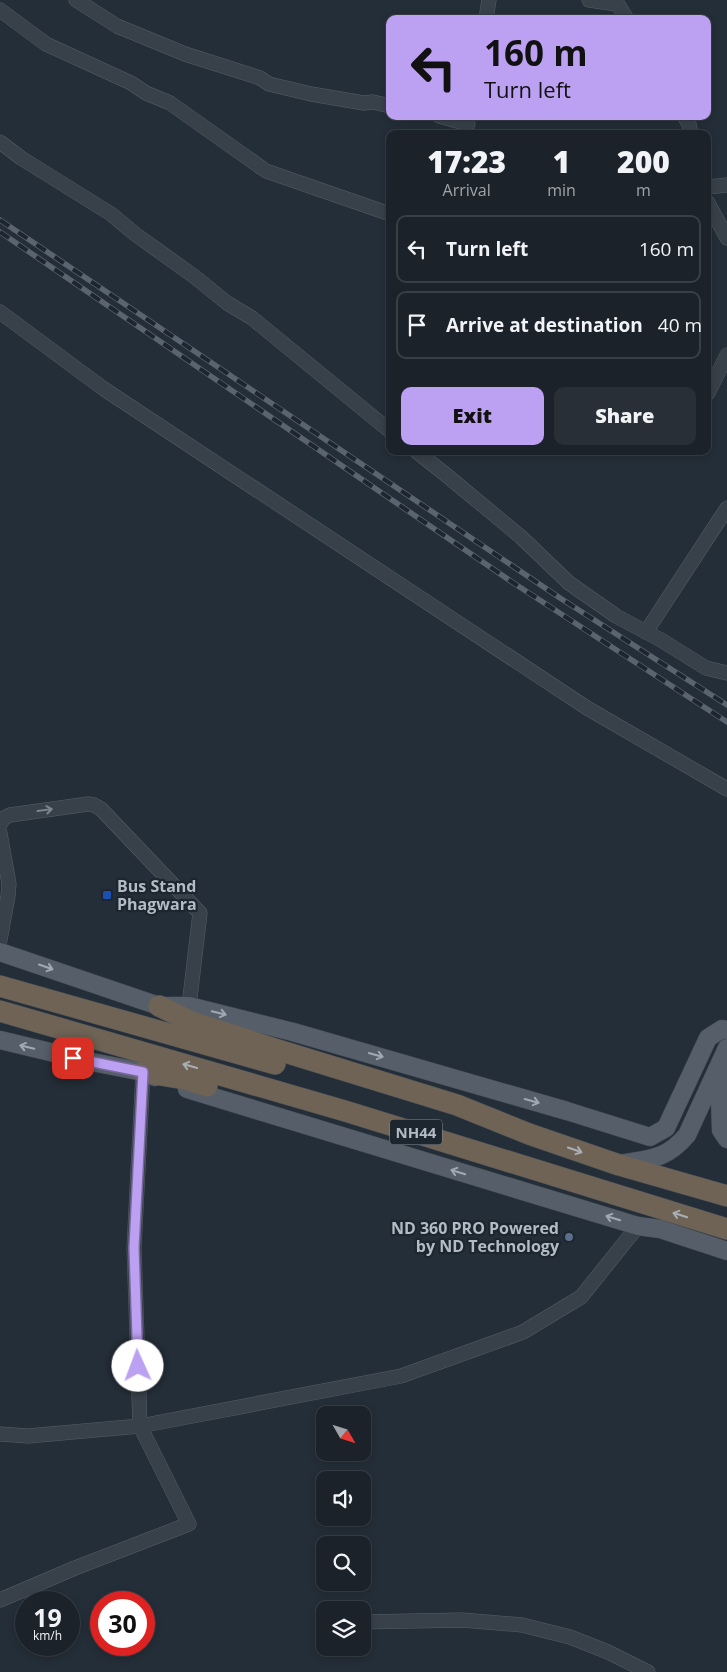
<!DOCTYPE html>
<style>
:root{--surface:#1b222a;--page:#282f36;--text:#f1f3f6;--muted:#a0a4a8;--line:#393f47;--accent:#bca0f2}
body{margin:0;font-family:"Open Sans",sans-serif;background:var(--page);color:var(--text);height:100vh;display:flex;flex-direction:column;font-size:19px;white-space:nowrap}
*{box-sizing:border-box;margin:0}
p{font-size:16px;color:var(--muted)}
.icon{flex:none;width:28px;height:28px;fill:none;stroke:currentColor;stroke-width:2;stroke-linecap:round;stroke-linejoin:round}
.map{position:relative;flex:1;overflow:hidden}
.details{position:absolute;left:386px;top:130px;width:325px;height:325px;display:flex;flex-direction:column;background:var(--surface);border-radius:10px;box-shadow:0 2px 8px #0003,0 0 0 1px var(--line)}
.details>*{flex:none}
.banner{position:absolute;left:386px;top:15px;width:325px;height:105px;border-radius:10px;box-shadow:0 2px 8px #0003,0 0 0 1px var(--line);background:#bca0f2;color:#111;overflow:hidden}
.needle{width:32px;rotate:129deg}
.controls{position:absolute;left:316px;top:1406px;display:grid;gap:10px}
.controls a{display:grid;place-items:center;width:55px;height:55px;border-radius:10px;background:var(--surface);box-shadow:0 2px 8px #0003,0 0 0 1px var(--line);font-size:25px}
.speed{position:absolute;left:15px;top:1591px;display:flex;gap:10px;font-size:25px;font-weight:700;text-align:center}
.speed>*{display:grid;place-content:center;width:65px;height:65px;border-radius:50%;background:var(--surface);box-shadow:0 2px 8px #0003,0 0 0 1px var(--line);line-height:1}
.speed small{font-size:12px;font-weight:400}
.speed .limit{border:8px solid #d22;background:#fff;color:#111}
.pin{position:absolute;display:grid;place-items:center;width:42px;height:42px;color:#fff;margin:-21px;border-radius:10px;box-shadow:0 2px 8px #0006}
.me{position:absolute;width:55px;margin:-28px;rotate:358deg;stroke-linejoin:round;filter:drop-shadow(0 0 4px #0008)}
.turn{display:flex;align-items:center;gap:18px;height:105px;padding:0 15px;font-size:22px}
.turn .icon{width:65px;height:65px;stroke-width:2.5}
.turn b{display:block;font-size:35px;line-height:42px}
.eta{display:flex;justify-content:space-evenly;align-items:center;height:85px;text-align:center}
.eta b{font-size:30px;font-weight:800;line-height:35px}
.action{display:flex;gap:10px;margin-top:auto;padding:10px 15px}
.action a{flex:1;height:58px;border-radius:10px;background:var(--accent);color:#111;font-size:20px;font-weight:800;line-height:58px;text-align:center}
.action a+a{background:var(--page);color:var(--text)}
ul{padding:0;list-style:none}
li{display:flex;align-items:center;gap:15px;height:68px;margin:0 10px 8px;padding:0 5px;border:2px solid var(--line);border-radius:10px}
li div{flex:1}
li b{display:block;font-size:19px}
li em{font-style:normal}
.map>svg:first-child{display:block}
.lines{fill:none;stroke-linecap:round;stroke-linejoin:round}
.minor-casing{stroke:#565e67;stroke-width:15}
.major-casing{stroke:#414952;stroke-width:19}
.highway-casing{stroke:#434b54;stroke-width:22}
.minor{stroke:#384049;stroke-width:14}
.major{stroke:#565f69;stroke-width:18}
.highway{stroke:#6e6355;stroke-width:21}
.rail-casing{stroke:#5a6470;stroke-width:5.5}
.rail{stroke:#1d252e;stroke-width:4;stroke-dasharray:11;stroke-linecap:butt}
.oneway{stroke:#7c848d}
.oneway2{stroke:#a0a9b3}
.oneway3{stroke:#a9aeb4}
.route-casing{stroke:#7a689d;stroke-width:12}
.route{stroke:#bca0f2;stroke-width:9}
.transit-dot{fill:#1a4fb4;stroke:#1d252e;stroke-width:2}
.service-dot{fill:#5c6f8a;stroke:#1d252e;stroke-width:2}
.labels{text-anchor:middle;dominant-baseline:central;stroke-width:4.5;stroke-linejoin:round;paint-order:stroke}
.shield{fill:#1d252e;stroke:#868e98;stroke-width:1}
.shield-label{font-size:15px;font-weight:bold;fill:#b3bbc5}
.poi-label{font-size:16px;font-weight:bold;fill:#b3bbc5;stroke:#1d252e;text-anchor:start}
</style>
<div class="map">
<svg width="727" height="1672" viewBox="0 0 727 1672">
<rect width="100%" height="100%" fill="#242e38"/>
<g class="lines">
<!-- minor casing -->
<g class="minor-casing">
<g id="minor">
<polyline points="76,0 117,26 185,54 260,78 269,84 311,94 364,103 373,102 390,106"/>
<polyline points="589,0 617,4"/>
<polyline points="615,0 627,19"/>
<polyline points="0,10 46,44 131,83 146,93 170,103 266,171 390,214"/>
<polyline points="486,19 489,0"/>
<polyline points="439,116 468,124"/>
<polyline points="684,116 689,124 691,134"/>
<polyline points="0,142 21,158 111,214 135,234 195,277 227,303 252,318 390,431"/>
<polyline points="708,187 727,185"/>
<polyline points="708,203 727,238"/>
<polyline points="0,312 104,389 587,708 727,789"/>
<polyline points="708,393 727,355"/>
<polyline points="416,451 445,474 521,537 569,583 616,616 661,640 706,668 727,673"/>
<polyline points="646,632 727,508"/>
<polyline points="0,824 4,818 10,815 88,804 94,805 101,809 200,913 189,1006"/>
<polyline points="0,833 9,884 8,896 0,940"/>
<polyline points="0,1434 28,1436 140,1426 401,1376 523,1332 581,1297 638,1226"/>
<polyline points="0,1600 75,1568 189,1524 140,1426 134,1248 143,1072"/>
<polyline points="362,1622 462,1620 522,1625 570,1637 608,1652 648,1672"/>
</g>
</g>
<!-- major casing -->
<g class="major-casing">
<g id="major">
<polyline points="0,952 159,1006 189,1006 293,1032 567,1111 650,1137 666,1128 708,1038 722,1029 727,1030"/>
<polyline points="0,1040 92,1062 143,1072 155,1077"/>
<polyline points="719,1070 721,1130 727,1139"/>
<polyline points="187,1089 638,1226 660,1229 727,1251"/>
<path d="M619 1164C649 1159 666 1160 687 1135L727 1048"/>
</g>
</g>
<!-- highway casing -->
<g class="highway-casing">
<g id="highway">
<polyline points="0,986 275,1064"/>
<polyline points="159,1006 192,1022 275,1049 457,1105 529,1134 619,1165 727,1196"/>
<polyline points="0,1011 345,1111 727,1229"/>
<polyline points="143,1072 184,1079 207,1086"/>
</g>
</g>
<!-- minor -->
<use href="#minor" class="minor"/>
<!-- major -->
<use href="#major" class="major"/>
<!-- highway -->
<use href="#highway" class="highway"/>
<!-- rail casing -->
<g class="rail-casing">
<g id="rail">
<polyline points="0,220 560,598 727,705"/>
<polyline points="0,232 512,582 727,722"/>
</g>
</g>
<!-- rail -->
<use href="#rail" class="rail"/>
</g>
<!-- one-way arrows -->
<defs><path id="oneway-shaft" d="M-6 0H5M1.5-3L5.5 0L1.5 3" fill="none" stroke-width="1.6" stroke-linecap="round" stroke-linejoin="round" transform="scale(1.25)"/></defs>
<use class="oneway" href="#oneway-shaft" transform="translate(45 810) rotate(-8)"/>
<g class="oneway2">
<use href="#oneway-shaft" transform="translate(46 967) rotate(19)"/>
<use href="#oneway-shaft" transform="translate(219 1013) rotate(14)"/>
<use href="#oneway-shaft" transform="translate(27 1047) rotate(-167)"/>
<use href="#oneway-shaft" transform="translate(376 1055) rotate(16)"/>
<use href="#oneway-shaft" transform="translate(532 1101) rotate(16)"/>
<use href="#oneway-shaft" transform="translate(458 1172) rotate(-163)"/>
<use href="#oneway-shaft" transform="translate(613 1218) rotate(-163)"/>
</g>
<g class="oneway3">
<use href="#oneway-shaft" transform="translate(190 1066) rotate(-164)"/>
<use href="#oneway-shaft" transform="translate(575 1150) rotate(19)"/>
<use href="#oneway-shaft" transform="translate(680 1215) rotate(-162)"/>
</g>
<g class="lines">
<!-- route casing -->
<g class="route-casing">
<polyline id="route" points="73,1058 143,1072 134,1248 138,1366"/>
</g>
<!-- route -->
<use href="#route" class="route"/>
</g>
<!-- markers -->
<rect class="transit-dot" x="102" y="890" width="10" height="10" rx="2.5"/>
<circle class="service-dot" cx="569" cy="1237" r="5"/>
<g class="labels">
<!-- shield labels -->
<rect class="shield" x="390" y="1119.5" width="52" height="25" rx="4"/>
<g class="shield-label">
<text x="416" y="1132">NH44</text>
</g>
<!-- poi labels -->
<g class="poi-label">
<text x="117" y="886">Bus Stand<tspan x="117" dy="18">Phagwara</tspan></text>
<text x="559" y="1228" text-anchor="end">ND 360 PRO Powered<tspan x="559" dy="18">by ND Technology</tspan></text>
</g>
</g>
</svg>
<div class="controls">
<a><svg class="needle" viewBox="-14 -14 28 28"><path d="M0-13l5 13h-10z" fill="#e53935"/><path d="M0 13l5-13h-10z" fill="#a0a4a8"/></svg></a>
<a><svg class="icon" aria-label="sound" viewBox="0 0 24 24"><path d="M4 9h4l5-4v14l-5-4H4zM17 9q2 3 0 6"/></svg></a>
<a><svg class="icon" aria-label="search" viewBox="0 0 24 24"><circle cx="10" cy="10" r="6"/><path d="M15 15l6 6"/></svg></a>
<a><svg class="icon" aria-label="layers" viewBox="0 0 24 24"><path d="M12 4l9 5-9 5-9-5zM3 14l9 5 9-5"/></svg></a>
</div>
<div class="speed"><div>19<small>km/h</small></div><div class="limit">30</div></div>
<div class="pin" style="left:73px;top:1058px;background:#d93025"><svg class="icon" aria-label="arrive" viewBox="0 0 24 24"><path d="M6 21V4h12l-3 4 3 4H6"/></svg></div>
<svg class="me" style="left:138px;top:1366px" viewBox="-20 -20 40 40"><circle r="19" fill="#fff"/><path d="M0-13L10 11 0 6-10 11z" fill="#bca0f2"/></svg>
<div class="banner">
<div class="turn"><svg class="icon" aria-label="left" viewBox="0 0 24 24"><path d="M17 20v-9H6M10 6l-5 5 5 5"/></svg><div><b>160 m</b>Turn left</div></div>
</div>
<section class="details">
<div class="eta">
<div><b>17:23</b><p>Arrival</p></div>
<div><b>1</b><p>min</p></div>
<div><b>200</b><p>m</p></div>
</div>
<ul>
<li><svg class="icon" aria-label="left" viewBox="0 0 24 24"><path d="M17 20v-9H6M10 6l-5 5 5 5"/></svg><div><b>Turn left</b></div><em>160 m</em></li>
<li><svg class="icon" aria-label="arrive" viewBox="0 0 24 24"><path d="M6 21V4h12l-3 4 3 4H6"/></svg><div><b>Arrive at destination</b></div><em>40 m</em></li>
</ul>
<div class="action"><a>Exit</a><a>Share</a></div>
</section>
</div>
